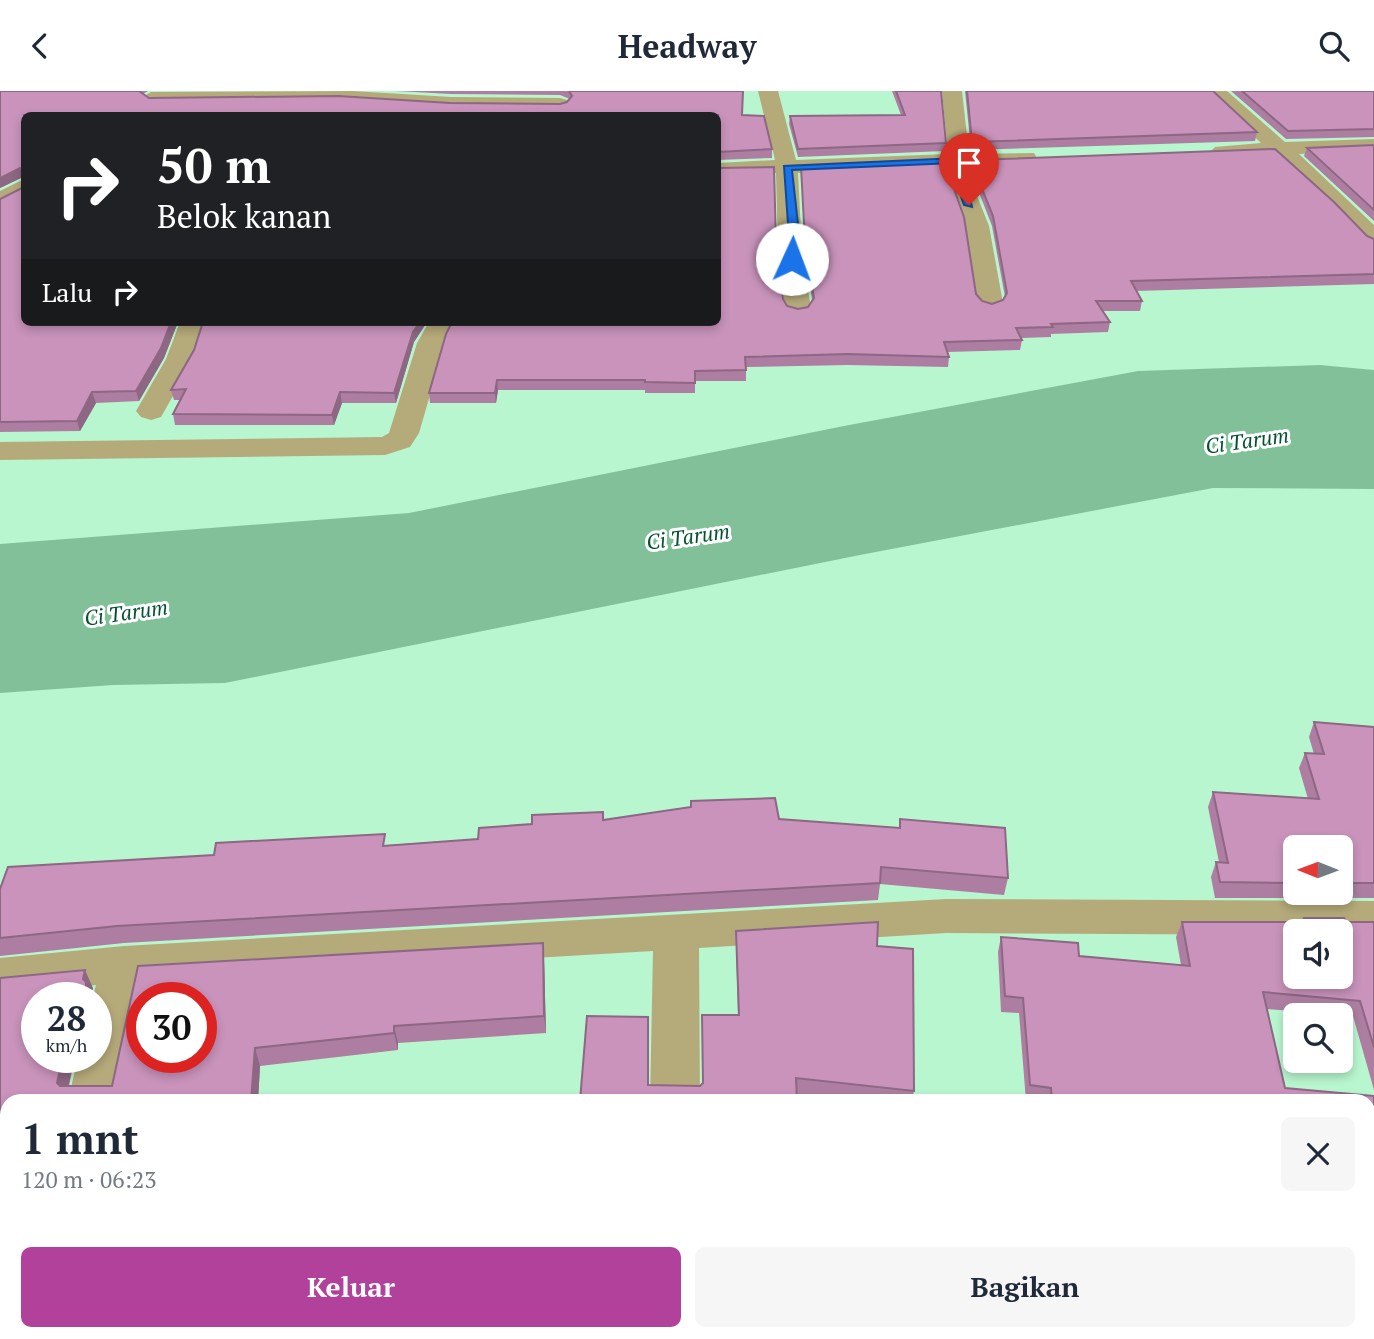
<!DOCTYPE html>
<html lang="id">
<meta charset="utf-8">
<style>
:root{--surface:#fff;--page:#f6f6f7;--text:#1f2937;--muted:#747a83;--accent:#b2419c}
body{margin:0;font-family:"PT Serif",serif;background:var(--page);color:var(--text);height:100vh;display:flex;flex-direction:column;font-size:26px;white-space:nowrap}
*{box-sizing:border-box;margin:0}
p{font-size:23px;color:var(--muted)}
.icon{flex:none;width:38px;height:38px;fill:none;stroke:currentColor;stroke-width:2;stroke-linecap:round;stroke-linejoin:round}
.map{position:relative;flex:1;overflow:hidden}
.side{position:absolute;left:0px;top:1003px;width:1376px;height:247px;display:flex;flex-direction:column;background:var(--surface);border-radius:21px 21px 0 0;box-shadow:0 4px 10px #0003}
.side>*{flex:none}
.banner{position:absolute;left:21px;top:21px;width:700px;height:214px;border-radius:10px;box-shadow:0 4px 10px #0003;background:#202124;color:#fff;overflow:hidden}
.needle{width:46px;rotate:271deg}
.buttons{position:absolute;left:1283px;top:744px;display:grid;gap:14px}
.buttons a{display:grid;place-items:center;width:70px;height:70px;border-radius:10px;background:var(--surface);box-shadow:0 4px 10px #0003;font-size:35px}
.speed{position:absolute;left:21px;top:891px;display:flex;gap:14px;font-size:35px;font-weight:700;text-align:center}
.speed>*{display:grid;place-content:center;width:91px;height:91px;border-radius:50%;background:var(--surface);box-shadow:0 4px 10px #0003;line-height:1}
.speed small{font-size:18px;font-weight:400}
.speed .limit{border:10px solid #d22;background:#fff;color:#111}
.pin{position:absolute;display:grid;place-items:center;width:60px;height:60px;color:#fff;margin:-72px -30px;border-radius:50% 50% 50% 0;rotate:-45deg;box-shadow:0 0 7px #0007}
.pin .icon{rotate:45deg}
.me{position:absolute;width:77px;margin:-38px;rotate:2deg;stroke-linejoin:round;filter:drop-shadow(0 0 5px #0008)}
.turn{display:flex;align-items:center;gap:24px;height:147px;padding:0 21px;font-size:32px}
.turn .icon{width:91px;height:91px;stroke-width:2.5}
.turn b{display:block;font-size:49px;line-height:60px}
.then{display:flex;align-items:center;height:66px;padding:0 21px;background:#0003;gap:14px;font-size:26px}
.round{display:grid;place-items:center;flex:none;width:74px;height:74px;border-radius:10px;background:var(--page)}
.overview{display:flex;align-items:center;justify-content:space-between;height:119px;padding:0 21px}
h1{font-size:42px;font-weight:600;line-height:52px}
.primary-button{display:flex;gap:14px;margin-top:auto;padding:14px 21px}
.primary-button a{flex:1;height:80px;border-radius:10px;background:var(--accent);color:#fff;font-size:28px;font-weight:600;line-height:80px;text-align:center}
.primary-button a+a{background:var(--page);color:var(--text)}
header{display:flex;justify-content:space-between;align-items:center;height:91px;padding:0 21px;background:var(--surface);font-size:32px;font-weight:600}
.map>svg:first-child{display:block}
.water{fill:#82c099}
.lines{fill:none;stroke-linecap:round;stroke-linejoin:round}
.street{fill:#b5aa7a;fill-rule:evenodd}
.wall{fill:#ad7ea1;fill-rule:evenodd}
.shaded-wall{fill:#8d6783}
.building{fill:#c993bb;stroke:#8d6783;stroke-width:2;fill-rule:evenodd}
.route{fill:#1a73e8;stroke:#114b97;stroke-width:2}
.labels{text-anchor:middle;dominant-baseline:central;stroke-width:6;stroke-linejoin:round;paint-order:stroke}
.water-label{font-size:21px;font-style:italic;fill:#045330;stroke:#fff}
</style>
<header><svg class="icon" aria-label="back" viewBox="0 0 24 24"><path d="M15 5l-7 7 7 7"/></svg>Headway<svg class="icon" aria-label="search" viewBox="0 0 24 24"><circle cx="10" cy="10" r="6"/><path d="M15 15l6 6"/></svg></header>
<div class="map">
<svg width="1374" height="1248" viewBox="0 0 1374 1248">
<rect width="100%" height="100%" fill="#b8f6cf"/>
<!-- water -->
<polygon class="water" points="1320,274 1374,279 1374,398 1213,397 860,464 225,592 113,594 0,602 0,453 409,422 844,335 1138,280"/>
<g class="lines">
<!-- street -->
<g class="street">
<polygon points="353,0 451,6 560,7 567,9 570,13 567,17 560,19 451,18 339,11 151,13 141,7 151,1"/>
<polygon points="758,0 778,0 796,69 948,63 942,0 962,0 969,63 1034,62 1037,67 1034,72 1026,73 970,75 972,92 989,135 1003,212 999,217 990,220 981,217 977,212 965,135 950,92 949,76 798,82 802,161 811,217 807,223 798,225 789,223 785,217 778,161 776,82 718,84 718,72 775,69"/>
<polygon points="1206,0 1227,0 1285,51 1374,48 1374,60 1299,63 1374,134 1374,155 1366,153 1333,118 1275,64 1215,64 1211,60 1215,56 1261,52"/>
<polygon points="24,88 24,104 0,116 0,100"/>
<polygon points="180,231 206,231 194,268 161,326 151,329 141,326 136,320 166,268"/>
<polygon points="429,231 455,231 445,252 419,342 410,356 385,364 0,369 0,351 382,346 389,342 417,252"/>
<polygon points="946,808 1374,810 1374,844 1340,844 1340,840 1295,840 1295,844 946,842 699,857 700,1010 650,1010 653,860 143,890 118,1010 68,1010 78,966 96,966 96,906 93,906 96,894 0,903 0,867 124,855"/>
<polygon points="11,1242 69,1242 67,1248 9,1248"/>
<rect x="643" y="1242" width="58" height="6"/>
</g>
</g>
<!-- wall -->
<g class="wall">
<polygon points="0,0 148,0 143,3 149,7 560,13 567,11 570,8 560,4 451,3 396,0 743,0 742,24 772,58 772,67 718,69 718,72 718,24 24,231 178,231 164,267 139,310 96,312 80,340 0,341 0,108 22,97 23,86 0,97"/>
<polygon points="892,0 941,0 946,52 945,60 798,66 789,33 790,25 901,24"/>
<polygon points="965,0 1213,0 1257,41 1255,50 971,59"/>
<polygon points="1231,0 1374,0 1374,46 1286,48"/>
<polygon points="1374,54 1374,130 1304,65 1307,57"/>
<polygon points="974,69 1374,148 1374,193 1136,200 1142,210 1140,220 1102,220 1110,231 1108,241 1051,243 1051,246 1021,247 1022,249 1020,259 947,261 949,266 948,276 847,274 746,276 746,290 695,290 695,302 645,302 645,299 498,299 496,312 430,312 429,302 776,152 783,208 787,215 798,218 808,216 812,209 805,161 801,76 949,84 976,203 982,210 992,213 1003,209 1005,206 992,135 975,91 973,78"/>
<polygon points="203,231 427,231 414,251 396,312 342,312 334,334 175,334 173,323 180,309 174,309 171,299 194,259"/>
<path d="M1314 631 1374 636V807H1215L1211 786 1216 771H1219L1208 716 1213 701 1308 708 1299 677 1305 662 1314 663 1309 646ZM1295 756H1340V802H1295Z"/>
<polygon points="779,728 899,737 900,728 1008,787 1004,804 880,793 878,809 124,852 0,865 0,798 387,754 478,748 603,729"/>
<polygon points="1182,831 1374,831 1374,999 1353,925 1267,918 1285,997 1374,1005 1374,1205 1368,1205 1368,1010 1026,1010 1019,922 1001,921 998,861 1001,846 1079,865 1181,874 1176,846"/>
<polygon points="736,840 877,855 914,1000 912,1010 841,1010 797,1005 580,1010 648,926 648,994 700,995 703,993 738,924 736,857"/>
<polygon points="544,869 546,942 398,952 398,959 260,975 258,1010 7,1010 7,1137 0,1137 0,887 93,897 91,903 92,906 37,906 75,966 69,995 112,995"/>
<polygon points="935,1242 1010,1242 1009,1248 979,1248"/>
<polygon points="1188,1242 1309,1242 1310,1248 1189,1248"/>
</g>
<!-- shaded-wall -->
<g class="shaded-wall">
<polygon points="20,77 23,86 0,97 0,87"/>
<polygon points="171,231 178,231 164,267 139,310 136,300"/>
<polygon points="420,231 427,231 414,251 396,312 394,302 413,241"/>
<polygon points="497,289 498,299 496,312 495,302"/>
<polygon points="92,301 96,312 80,340 77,330"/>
<polygon points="340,301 342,312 334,334 332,324"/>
<polygon points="543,852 544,869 546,942 544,925"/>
<polygon points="85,879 93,897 91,903 92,906 86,906 83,888"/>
<polygon points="394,935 398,952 398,959 394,942"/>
<polygon points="255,957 260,975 258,1010 251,1010"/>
<polygon points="63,966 75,966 65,1009 57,992"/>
<polygon points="191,1242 200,1242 200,1248 190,1248"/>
</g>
<!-- building -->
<g class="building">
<polygon points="0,0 139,0 149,7 338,5 450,12 560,13 567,11 572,5 569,0 743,0 742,24 764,25 772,58 718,61 718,64 718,24 24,24 24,231 171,231 161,257 136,300 92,301 77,330 0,331 0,108 22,97 23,78 20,77 0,87"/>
<polygon points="896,0 941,0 946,52 798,58 790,25 905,24"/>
<polygon points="967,0 1213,0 1257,41 972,51"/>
<polygon points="1242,0 1374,0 1374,38 1288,40"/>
<polygon points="1374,54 1374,119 1307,57"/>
<polygon points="1275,58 1334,111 1367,145 1374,148 1374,183 1131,190 1142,210 1096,210 1110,231 1051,233 1053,236 1016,237 1022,249 944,251 949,266 848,263 745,266 746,279 695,280 695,292 645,291 645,289 497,289 495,302 429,302 446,243 452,231 718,231 718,77 774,76 776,152 783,208 787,215 798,218 808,216 814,207 805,151 801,76 948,70 949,84 964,126 976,203 982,210 992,213 1003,209 1007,202 993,125 976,83 974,69"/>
<polygon points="203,231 420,231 413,241 394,302 340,301 332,324 173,323 186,298 171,299 194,259"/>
<polygon points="1314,631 1374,636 1374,792 1340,792 1340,756 1295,756 1295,792 1220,791 1216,771 1228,772 1213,701 1319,708 1305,662 1324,663"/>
<polygon points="775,707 779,728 900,737 900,728 1005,737 1008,787 881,776 880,792 117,835 0,847 0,798 8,776 214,764 216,752 385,743 383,755 478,748 479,737 532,733 532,724 603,721 603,729 691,716 691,710"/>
<path d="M1304 827H1344L1347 831H1374V956L1360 910 1263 901 1285 997 1374 1005V1190L1368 1171V1010H1052L1051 997 1030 994 1023 907 1005 905 1001 846 1078 852 1079 865 1190 875 1182 831H1302ZM1295 840H1340V886H1295Z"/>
<polygon points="878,831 877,855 913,858 914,1000 796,987 797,1010 580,1010 587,925 648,926 648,994 700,995 703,992 702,924 739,924 736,840"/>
<path d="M543 852 544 925 394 935V942L255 957 251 1010H7V1120H0V887L85 879 83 888 86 891V906H37V966H63L57 992 60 995H112L138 875ZM142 906H201V966H142Z"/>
<polygon points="79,1242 191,1242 190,1248 78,1248"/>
<rect x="688" y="1242" width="116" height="6"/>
<polygon points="1195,1242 1309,1242 1310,1248 1195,1248"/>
</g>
<!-- route -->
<polygon class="route" points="958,67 962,69 972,116 964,114 956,92 954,72 792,79 798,133 797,168 792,171 787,168 788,133 784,75"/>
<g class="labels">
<!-- water labels -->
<g class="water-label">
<text transform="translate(1247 349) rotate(-8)">Ci Tarum</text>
<text transform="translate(688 445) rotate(-8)">Ci Tarum</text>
<text transform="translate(126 521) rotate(-8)">Ci Tarum</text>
</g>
</g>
</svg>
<div class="buttons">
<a><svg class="needle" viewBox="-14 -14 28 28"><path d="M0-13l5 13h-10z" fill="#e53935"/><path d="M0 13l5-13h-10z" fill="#747a83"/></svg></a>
<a><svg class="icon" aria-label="sound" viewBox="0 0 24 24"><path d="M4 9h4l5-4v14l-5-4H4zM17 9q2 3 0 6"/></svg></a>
<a><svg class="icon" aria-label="search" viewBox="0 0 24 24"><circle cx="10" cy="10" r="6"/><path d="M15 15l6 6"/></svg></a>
</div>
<div class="speed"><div>28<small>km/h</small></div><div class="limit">30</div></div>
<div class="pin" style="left:969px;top:114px;background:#d93025"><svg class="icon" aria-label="arrive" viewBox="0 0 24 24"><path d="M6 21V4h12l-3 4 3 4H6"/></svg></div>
<svg class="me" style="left:792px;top:168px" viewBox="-20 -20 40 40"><circle r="19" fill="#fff"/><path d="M0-13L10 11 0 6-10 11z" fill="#1a73e8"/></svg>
<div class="banner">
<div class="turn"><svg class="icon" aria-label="right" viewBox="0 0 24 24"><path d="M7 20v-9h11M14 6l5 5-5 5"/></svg><div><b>50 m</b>Belok kanan</div></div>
<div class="then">Lalu<svg class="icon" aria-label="right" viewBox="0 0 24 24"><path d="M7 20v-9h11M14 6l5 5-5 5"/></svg></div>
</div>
<section class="side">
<div class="overview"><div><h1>1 mnt</h1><p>120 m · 06:23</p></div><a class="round"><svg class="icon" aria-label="close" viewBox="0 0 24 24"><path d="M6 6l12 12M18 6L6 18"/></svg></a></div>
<div class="primary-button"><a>Keluar</a><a>Bagikan</a></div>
</section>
</div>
